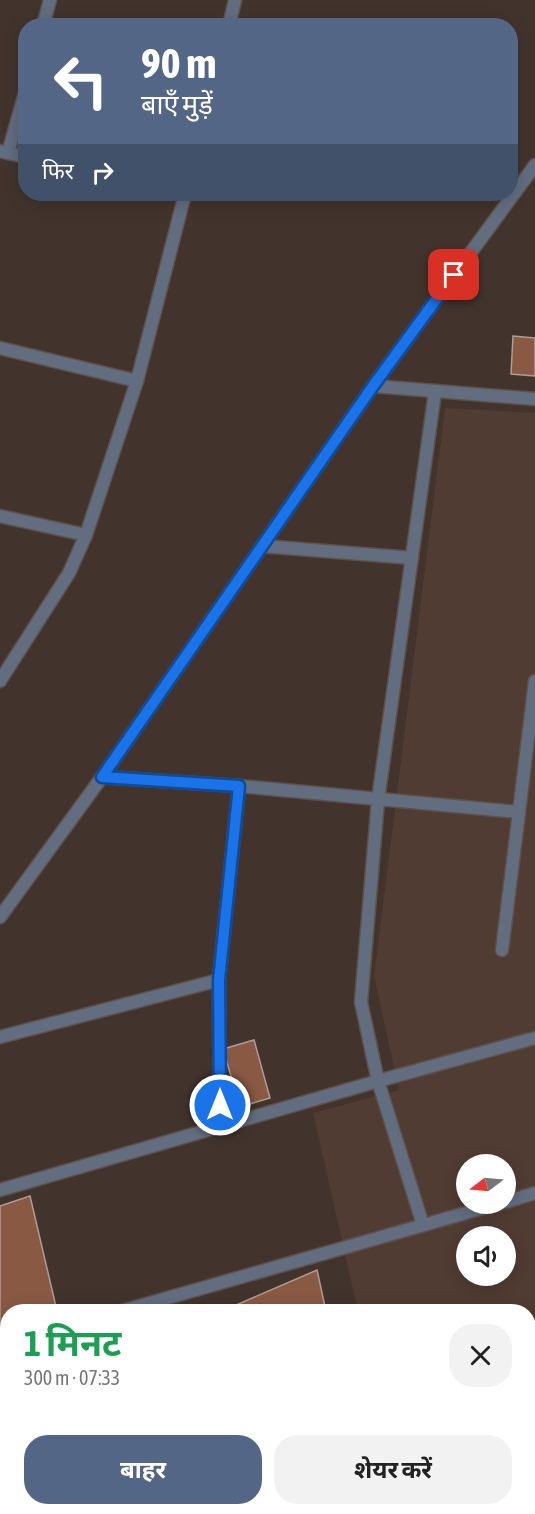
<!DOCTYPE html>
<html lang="hi">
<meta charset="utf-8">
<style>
:root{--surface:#fff;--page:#f2f2f2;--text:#222;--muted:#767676;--accent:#536685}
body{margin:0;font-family:"Asap Condensed","Noto Sans Devanagari",sans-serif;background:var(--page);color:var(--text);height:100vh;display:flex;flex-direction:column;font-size:22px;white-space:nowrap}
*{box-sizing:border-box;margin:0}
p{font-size:20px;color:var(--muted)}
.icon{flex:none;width:33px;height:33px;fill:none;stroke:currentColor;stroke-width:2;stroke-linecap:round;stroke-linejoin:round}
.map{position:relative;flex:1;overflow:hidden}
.sheet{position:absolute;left:0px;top:1304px;width:536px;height:212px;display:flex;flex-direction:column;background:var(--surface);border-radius:24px 24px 0 0;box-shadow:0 3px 15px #0003}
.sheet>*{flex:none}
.hud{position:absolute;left:18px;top:18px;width:500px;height:183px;border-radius:24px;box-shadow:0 3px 15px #0003;background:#536685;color:#fff;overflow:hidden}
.needle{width:39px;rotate:254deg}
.fabs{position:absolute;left:456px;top:1154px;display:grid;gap:12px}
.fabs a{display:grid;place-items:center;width:60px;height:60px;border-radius:50%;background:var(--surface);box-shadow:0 3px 15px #0003;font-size:30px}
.pin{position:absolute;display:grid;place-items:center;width:51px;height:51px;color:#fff;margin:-26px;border-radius:12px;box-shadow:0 3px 9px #0006}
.me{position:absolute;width:66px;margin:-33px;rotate:0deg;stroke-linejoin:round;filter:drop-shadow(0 0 4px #0008)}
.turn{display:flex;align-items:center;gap:21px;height:126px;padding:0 24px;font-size:27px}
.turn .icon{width:78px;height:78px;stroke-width:2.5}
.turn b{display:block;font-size:42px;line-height:51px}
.then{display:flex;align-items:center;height:57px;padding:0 24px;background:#0003;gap:12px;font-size:22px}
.round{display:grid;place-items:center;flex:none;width:63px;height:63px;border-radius:24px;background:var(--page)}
.headline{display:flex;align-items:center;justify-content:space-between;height:102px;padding:0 24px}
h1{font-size:36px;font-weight:700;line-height:45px;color:#1e9e55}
.button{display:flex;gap:12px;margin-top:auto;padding:12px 24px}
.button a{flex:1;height:69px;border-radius:24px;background:var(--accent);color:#fff;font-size:24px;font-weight:700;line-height:69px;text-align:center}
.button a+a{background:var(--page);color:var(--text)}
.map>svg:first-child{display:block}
.built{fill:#513c33;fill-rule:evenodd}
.building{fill:#8a5943;stroke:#ae9c95;stroke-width:1.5}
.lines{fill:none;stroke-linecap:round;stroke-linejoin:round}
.street-casing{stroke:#5e514b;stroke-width:15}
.street{stroke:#626e80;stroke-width:12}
.route-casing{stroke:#114b97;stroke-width:15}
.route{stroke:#1a73e8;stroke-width:10}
</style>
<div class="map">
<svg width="535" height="1514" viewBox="0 0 535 1514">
<rect width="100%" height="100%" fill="#42342d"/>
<!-- built -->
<path class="built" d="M445 408 535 413V1514H38L60 1508H528V1311H358L313 1113 399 1090 374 976ZM466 1164H506V1203H466ZM466 1236H506V1275H466Z"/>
<!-- building -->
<g class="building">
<polygon points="513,336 535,338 535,376 511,374"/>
<polygon points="254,1040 270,1098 240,1107 223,1049"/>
<polygon points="30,1196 57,1311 8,1311 8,1332 0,1334 0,1206"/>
<polygon points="317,1270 326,1311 227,1311 227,1309"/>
<polygon points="8,1367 8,1486 0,1488 0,1375"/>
<polygon points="111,1508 168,1508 168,1514 113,1514"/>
<polygon points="195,1508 219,1508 221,1514 197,1514"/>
<polygon points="227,1508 265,1508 266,1514 228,1514"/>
<polygon points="285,1508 340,1508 319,1514 288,1514"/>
</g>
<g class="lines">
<!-- street casing -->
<g class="street-casing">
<g id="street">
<polyline points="43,26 50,0"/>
<polyline points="229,26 235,0"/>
<polyline points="0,151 8,153 26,89"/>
<polyline points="8,153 26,157"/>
<polyline points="0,348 137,381 185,194"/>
<polyline points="373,386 535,399"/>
<polyline points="0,516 86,535"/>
<polyline points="262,546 412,558"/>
<polyline points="0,681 69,573 86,535 137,381"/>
<polyline points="102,777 239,786 519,812 535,681"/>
<polyline points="0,917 102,777 373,386 535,165"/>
<polyline points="502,950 519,812"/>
<polyline points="219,980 220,1126"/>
<polyline points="0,1037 219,980 239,786"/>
<polyline points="0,1190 378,1081 535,1038"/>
<polyline points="506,1202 535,1193"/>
<polyline points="423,1225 378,1081 361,1002 378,800 435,392"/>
<polyline points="122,1311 501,1203"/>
<polyline points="0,1346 8,1344"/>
<polyline points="528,1360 535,1358"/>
<polyline points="0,1507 8,1505"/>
<polyline points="97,1508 99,1514"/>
<polyline points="483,1508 484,1514"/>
</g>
</g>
<!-- street -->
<use href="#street" class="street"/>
</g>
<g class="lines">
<!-- route casing -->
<g class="route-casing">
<polyline id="route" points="220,1105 219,980 239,786 102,777 373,386 454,275"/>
</g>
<!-- route -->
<use href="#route" class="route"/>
</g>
</svg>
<div class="fabs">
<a><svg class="needle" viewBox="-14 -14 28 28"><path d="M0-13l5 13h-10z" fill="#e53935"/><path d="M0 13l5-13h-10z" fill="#767676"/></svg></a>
<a><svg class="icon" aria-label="sound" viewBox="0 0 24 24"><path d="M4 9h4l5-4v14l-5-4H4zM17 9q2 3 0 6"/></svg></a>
</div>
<div class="pin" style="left:454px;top:275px;background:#d93025"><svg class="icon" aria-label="arrive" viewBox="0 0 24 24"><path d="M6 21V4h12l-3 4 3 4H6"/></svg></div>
<svg class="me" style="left:220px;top:1105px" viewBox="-20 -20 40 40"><circle r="17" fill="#1a73e8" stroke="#fff" stroke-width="3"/><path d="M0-11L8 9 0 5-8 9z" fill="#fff"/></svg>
<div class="hud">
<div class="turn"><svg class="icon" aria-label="left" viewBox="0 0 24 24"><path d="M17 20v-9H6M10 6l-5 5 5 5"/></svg><div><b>90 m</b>बाएँ मुड़ें</div></div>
<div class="then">फिर<svg class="icon" aria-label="right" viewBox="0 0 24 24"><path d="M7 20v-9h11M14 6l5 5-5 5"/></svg></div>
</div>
<section class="sheet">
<div class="headline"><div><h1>1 मिनट</h1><p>300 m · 07:33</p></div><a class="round"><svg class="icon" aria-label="close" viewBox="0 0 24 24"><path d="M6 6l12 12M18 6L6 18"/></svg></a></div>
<div class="button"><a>बाहर</a><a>शेयर करें</a></div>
</section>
</div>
